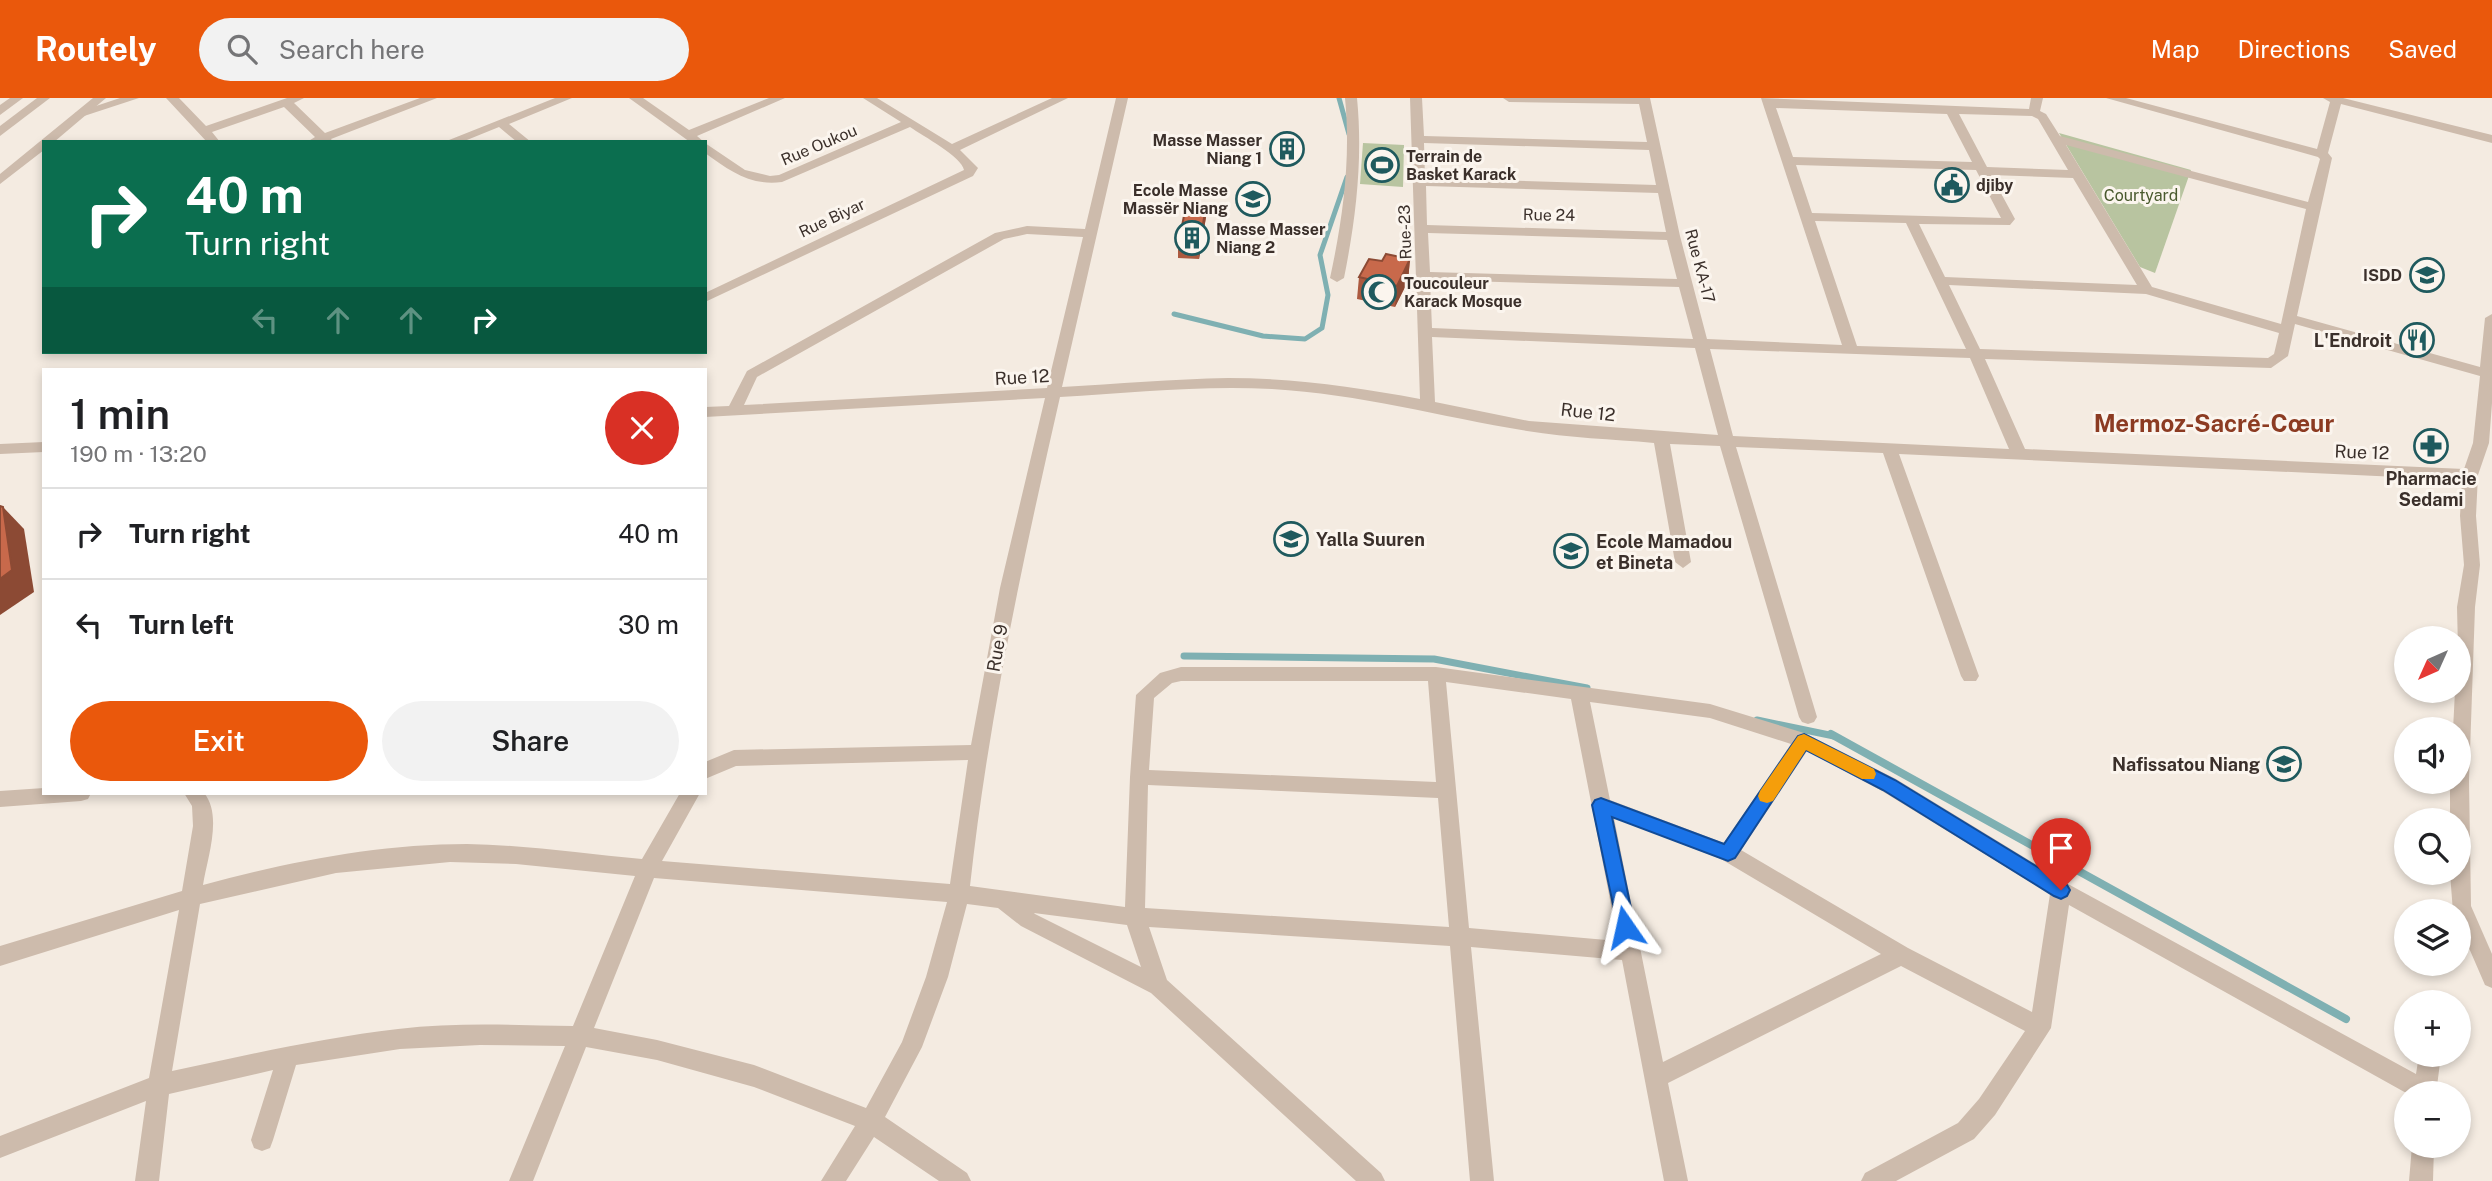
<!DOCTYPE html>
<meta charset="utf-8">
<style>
:root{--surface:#fff;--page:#f2f2f2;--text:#202124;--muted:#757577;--line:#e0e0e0;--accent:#ea580c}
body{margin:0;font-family:"Public Sans",sans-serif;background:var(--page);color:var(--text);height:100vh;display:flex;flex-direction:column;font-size:26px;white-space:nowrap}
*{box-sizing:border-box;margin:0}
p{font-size:23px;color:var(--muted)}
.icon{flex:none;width:38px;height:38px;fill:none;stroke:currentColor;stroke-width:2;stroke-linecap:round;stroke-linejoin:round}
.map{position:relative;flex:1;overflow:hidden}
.panel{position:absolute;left:42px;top:270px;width:665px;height:427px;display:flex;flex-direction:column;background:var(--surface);border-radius:0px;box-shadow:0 4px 10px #0003}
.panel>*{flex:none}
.top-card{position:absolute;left:42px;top:42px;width:665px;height:214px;border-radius:0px;box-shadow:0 4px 10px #0003;background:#0b6e4f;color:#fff;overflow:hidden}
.needle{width:46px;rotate:225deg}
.fabs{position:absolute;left:2394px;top:528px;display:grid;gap:14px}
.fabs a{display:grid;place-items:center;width:77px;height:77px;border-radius:50%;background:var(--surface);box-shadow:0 4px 10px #0003;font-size:35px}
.pin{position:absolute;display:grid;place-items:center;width:60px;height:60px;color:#fff;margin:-72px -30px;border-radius:50% 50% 50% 0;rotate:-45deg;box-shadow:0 0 7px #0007}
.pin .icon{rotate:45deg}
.me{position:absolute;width:77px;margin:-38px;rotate:349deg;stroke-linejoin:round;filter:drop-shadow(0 0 5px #0008)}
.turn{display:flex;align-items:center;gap:24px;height:147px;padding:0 28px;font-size:32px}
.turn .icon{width:91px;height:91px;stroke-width:2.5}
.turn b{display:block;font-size:49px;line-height:60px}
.lanes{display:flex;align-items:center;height:66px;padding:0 28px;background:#0003;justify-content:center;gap:35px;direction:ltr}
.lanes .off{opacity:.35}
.round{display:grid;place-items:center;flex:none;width:74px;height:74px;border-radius:37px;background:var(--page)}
.overview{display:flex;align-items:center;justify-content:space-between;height:119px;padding:0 28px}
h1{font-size:42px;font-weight:600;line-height:52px}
.button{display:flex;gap:14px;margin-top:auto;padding:14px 28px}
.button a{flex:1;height:80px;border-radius:42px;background:var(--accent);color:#fff;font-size:28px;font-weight:600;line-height:80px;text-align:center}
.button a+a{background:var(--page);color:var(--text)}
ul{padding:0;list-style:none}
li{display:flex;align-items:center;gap:21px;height:91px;padding:0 28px;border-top:2px solid var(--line)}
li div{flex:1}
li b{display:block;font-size:26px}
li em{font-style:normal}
header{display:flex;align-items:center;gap:42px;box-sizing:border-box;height:98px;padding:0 35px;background:var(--accent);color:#fff}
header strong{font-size:33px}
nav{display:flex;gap:38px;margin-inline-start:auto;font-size:24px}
.search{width:490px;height:63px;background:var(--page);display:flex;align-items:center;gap:18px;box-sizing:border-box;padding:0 24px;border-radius:38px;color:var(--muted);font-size:26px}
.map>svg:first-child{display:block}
.green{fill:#b8c4a0}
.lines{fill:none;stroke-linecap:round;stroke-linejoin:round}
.stream-far2{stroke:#7fb0b2;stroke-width:5}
.stream-far1{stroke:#7fb0b2;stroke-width:7}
.stream{stroke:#7fb0b2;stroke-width:8}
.minor{fill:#cdbbac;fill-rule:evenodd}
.tertiary{fill:#cdbbac;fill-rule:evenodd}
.wall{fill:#ac5a40}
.shaded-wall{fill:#8c4a34}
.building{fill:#c8694b;stroke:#8c4a34;stroke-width:2}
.route{fill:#1a73e8;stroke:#114b97;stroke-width:2}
.slow{fill:#f59e0b}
.labels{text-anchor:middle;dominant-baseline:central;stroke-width:6;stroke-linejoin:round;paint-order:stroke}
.far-poi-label{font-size:16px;font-weight:bold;fill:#3b302b;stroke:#fbf5ee;text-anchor:start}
.far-street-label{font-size:16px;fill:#3b302b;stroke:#fbf5ee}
.far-park-label{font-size:16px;fill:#4a5a2e;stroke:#fbf5ee}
.poi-label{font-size:18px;font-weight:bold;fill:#3b302b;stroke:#fbf5ee;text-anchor:end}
.street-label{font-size:18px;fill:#3b302b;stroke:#fbf5ee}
.district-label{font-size:24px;font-weight:bold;fill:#8c3b22;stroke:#fbf5ee}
</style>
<header>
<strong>Routely</strong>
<div class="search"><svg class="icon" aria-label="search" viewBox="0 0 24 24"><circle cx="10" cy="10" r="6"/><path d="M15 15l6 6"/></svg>Search here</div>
<nav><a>Map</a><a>Directions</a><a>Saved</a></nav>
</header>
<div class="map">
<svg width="2492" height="1083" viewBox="0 0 2492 1083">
<rect width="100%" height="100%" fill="#f4ebe1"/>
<!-- green -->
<g class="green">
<polygon points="2059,35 2191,72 2155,175 2140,169"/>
<polygon points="1363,45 1404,47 1403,89 1360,86"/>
</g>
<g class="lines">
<!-- stream-far2 -->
<g class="stream-far2">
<polyline points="1339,0 1349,36"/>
<polyline points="1174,216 1263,238 1305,241 1322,230 1328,197 1320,157 1347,79"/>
</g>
<!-- stream-far1 -->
<g class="stream-far1">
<polyline points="1184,558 1434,561 1587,590"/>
<polyline points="1757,622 1834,638"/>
</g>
<!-- stream -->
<polyline class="stream" points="1831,636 2346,921"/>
<!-- minor -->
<g class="minor">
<polygon points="10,0 23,0 0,17 0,7"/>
<polygon points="120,0 139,0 81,19 75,15"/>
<polygon points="166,0 179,0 206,28 287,0 304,0 294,5 325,35 420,0 437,0 331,41 333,44 307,44 315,39 284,9 212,34 220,44 207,44"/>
<polygon points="555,0 572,0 509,26 531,44 517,44 499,29 462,44 444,44"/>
<polygon points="629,0 643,0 689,32 769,0 785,0 697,38 704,44 690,44"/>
<path d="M863 0H877L952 46 1052 0H1068L960 52 978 70 973 78 705 204V195L964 72C962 59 923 38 910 29L782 84C750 88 730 73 705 55V45L745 72 770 78 779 77 901 24Z"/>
<path d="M1116 0H1128L1062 289C1117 286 1173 281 1228 280 1293 280 1357 289 1420 301L1410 0H1422L1424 38 1647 44 1639 6 1509 4 1503 0H1650L1680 138 1707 241 1842 247 1761 0 2029 11 2031 0H2043L2040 13 2046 16 2060 38 2308 104 2320 61 2318 59 2106 0H2126L2317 51 2330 4 2323 0H2343L2492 37V45L2341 6 2328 55 2332 60 2297 218 2480 269 2485 220 2492 216V305L2489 345 2478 377 2476 418 2480 467 2475 509 2469 683 2471 808 2492 856V890L2485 887 2459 827V814H2453L2450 775H2459V723H2450V684H2459V632H2453L2455 593H2459L2457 509 2464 467 2460 418 2462 382 1899 356 1979 578 1976 583H1964L1961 578 1883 355 1736 349 1817 619 1814 624 1808 626 1802 624 1799 619 1720 348 1670 346 1691 464 1683 470 1675 464 1654 345C1612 341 1569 340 1527 333 1441 319 1360 296 1272 291 1202 287 1130 295 1060 299 1023 461 988 623 970 788L1125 809 1130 679 1136 597 1160 575 1181 569H1436L1710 606 1804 635 1896 681 2068 786 2416 976 2419 957H2441L2436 996H2408L2069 807 2051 930 1995 1017 1974 1041 1896 1083H1861L1865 1075 1958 1025 1979 1001 2025 933 1901 868 1668 985 1688 1083H1664L1622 862 1471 849 1494 1083H1470L1450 848 1149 829 1167 882 1381 1075 1385 1083H1356L1151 895 1021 828 998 810 967 806 948 879 922 949 885 1019 967 1075 971 1083H939L874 1039 846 1083H821L855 1028 754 989 657 962 586 949 533 1083H509L565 948 480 947 400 951 296 967 273 1042 270 1050 262 1053 254 1050 251 1042 273 972 169 996 159 1083H135L146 1003 0 1060V1038L149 980 179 812 0 868V848L182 793 193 728 192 708 184 695H204C223 717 207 761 203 787 288 764 378 746 467 746 525 747 584 756 642 761L680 695H700L662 763 950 786 968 662 736 668 705 681V664L734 652 971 647 1000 490 1045 300 705 319V309L729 308 747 273 995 135 1027 128 1085 131ZM1776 10 1947 16 1972 64 1793 59ZM1959 16 2032 18 2038 21 2068 72 1987 69ZM1424 45 1649 52 1656 87 1425 80ZM2066 47 2306 111 2281 226 2152 189ZM1796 67 1976 72 2001 120 1812 115ZM1991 77 2073 80 2137 187 1945 179 1919 126 2010 127 2015 121ZM1426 88 1658 95 1666 134 1427 127ZM1815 123 1906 125 1966 251 1857 248ZM1428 135 1667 142 1677 181 1430 174ZM1027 136 1083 139 1047 290 744 307 757 279 1004 141ZM1430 182 1679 189 1693 241 1432 230ZM1949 187 2146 196 2279 235 2274 256 2268 260 1980 251ZM2295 226 2480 278 2473 345 2464 371 2025 351 1985 261 2271 270 2288 258ZM1432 239 1695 250 1718 337 1529 323 1435 304ZM1710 251 1970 260 2009 351 1733 338ZM1181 583H1428L1436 684 1149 672 1154 600 1172 585ZM1446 584 1571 601 1618 843 1469 830ZM1590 604 1710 620 1791 646 1724 745 1610 702ZM1807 653 1882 693 2050 796 2032 914 1908 850 1741 752ZM1148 687 1438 700 1449 829 1145 810ZM1614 720 1721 761 1881 856 1663 964ZM450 764 516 766 635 778 573 928C515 927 455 924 398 931 321 940 247 957 172 973L200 806 336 775ZM654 780 947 804 926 879 902 944 866 1010 754 967 657 942 594 930ZM1034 815 1127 827 1141 869 1035 816Z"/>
<path d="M1345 0H1357C1363 61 1356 120 1344 180L1337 184 1330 180C1343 120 1351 61 1345 0Z"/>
<polygon points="44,344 44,354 0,356 0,346"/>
<polygon points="44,690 44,695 91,695 88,701 81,703 0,709 0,693"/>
<polygon points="2412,1048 2434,1048 2433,1083 2409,1083"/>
</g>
<!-- tertiary -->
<g class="tertiary">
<polygon points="37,0 50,0 0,38 0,28"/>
<polygon points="93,0 106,0 54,44 44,44 44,52 0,86 0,76"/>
</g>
</g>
<!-- wall -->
<g class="wall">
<polygon points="1206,108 1206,119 1199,161 1178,160 1178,149"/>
<polygon points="1410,161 1408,183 1395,209 1357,201 1359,179 1382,163"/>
</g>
<!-- shaded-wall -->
<g class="shaded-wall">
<polygon points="1206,108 1206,119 1199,161 1199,150"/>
<polygon points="1410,161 1408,183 1395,209 1397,188"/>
<polygon points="3,409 24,431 34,494 0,517 0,481"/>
</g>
<!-- building -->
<g class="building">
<polygon points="1186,107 1206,108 1199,150 1178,149"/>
<polygon points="1386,156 1410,161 1397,188 1359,179 1369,161 1382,163"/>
<polygon points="0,408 3,409 12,472 0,481"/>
</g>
<!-- route -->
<polygon class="route" points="1804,636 1895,682 2067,787 2070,792 2067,798 2061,801 2054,798 1883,692 1806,652 1735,760 1728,763 1612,719 1635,829 1632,835 1625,838 1619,835 1592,707 1595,702 1601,700 1724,746 1798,638"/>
<!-- slow -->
<polygon class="slow" points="1804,636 1874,671 1876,676 1874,681 1862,681 1806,652 1773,703 1767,705 1760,703 1758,698 1760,693 1798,638"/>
<!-- icons -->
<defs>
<g id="building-ring" transform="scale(1.75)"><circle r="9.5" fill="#fbf5ee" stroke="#1f5a5e" stroke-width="1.5"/><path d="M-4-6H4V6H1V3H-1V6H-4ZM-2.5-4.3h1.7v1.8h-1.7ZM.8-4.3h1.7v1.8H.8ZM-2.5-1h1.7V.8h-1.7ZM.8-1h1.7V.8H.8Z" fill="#1f5a5e"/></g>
<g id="stadium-ring" transform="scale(1.75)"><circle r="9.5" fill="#fbf5ee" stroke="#1f5a5e" stroke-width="1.5"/><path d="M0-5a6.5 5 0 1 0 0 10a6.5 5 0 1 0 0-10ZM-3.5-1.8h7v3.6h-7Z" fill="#1f5a5e"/></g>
<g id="civic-ring" transform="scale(1.75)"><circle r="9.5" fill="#fbf5ee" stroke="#1f5a5e" stroke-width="1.5"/><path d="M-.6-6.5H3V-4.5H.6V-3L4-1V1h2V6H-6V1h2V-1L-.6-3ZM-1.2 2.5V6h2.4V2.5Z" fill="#1f5a5e"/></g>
<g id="school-ring" transform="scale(1.75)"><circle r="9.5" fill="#fbf5ee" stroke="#1f5a5e" stroke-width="1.5"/><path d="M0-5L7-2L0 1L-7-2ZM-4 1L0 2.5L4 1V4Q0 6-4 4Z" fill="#1f5a5e"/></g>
<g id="university-ring" transform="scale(1.75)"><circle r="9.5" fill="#fbf5ee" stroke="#1f5a5e" stroke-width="1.5"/><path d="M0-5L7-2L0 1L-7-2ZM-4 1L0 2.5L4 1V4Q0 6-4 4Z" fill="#1f5a5e"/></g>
<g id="mosque-ring" transform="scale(1.75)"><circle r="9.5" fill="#fbf5ee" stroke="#1f5a5e" stroke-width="1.5"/><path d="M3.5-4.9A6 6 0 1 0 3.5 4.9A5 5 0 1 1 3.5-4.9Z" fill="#1f5a5e"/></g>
<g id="restaurant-ring" transform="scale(1.75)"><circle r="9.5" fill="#fbf5ee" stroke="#1f5a5e" stroke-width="1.5"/><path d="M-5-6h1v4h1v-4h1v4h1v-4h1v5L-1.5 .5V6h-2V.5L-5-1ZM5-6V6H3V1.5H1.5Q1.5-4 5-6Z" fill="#1f5a5e"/></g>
<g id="pharmacy-ring" transform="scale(1.75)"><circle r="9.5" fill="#fbf5ee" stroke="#1f5a5e" stroke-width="1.5"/><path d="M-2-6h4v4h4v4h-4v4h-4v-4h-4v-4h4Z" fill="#1f5a5e"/></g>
</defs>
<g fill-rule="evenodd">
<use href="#building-ring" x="1287" y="51"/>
<use href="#stadium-ring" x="1382" y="67"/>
<use href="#civic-ring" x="1952" y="87"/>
<use href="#school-ring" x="1253" y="101"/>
<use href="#building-ring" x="1192" y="140"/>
<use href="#university-ring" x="2427" y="177"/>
<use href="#mosque-ring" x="1379" y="194"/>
<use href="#restaurant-ring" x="2417" y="242"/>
<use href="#pharmacy-ring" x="2431" y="348"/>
<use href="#school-ring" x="1291" y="441"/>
<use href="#school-ring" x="1571" y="453"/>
<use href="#school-ring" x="2284" y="666"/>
</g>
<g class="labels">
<!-- far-poi labels -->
<g class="far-poi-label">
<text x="1262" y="42" text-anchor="end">Masse Masser<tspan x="1262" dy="18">Niang 1</tspan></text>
<text x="1406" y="58">Terrain de<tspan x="1406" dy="18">Basket Karack</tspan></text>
<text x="1976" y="87">djiby</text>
<text x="1228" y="92" text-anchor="end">Ecole Masse<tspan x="1228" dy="18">Massër Niang</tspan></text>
<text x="1216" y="131">Masse Masser<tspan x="1216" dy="18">Niang 2</tspan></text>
<text x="2402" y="177" text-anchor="end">ISDD</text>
<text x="1404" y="185">Toucouleur<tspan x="1404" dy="18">Karack Mosque</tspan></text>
</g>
<!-- far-street labels -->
<g class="far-street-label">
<text transform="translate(819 47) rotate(-23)">Rue Oukou</text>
<text transform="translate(1549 117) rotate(1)">Rue 24</text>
<text transform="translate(832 120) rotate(-25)">Rue Biyar</text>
<text transform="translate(1405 134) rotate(-92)">Rue-23</text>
<text transform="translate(1700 168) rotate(75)">Rue KA-17</text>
</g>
<!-- far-park labels -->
<g class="far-park-label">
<text x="2141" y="97">Courtyard</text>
</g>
<!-- poi labels -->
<g class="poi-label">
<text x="2392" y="242">L'Endroit</text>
<text x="2431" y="380" text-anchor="middle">Pharmacie<tspan x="2431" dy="21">Sedami</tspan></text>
<text x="1316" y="441" text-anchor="start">Yalla Suuren</text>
<text x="1596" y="443" text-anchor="start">Ecole Mamadou<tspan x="1596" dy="21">et Bineta</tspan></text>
<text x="2260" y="666">Nafissatou Niang</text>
</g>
<!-- street labels -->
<g class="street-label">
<text transform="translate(1022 279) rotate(-3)">Rue 12</text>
<text transform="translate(1588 314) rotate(6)">Rue 12</text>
<text transform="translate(2362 354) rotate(2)">Rue 12</text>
<text transform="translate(997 550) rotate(-80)">Rue 9</text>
</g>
<!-- district labels -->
<g class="district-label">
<text x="2214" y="325">Mermoz-Sacré-Cœur</text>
</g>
</g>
</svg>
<div class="fabs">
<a><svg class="needle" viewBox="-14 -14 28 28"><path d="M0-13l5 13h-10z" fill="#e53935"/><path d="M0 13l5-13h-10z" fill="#757577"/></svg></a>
<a><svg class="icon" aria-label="sound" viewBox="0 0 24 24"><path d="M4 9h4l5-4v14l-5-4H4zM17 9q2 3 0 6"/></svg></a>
<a><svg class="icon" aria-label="search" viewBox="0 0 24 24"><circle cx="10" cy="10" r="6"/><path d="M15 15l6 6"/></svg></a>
<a><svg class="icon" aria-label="layers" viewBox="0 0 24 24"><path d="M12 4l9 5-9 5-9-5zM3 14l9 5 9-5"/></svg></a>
<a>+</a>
<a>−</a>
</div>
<div class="pin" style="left:2061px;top:792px;background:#d93025"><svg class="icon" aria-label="arrive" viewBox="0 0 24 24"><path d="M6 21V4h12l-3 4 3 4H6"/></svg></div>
<svg class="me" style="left:1625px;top:829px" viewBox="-20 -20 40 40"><path d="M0-17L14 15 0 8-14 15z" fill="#1a73e8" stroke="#fff" stroke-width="4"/></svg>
<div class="top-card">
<div class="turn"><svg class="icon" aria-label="right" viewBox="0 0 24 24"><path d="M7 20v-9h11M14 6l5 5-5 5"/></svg><div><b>40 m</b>Turn right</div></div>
<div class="lanes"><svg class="icon off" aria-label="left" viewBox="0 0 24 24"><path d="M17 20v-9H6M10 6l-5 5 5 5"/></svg><svg class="icon off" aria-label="ahead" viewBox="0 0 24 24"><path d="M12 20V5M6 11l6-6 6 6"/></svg><svg class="icon off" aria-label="ahead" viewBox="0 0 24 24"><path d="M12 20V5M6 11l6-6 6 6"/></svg><svg class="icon" aria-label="right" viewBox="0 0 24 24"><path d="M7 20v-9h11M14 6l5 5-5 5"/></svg></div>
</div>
<section class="panel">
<div class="overview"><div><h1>1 min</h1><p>190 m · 13:20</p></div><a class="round" style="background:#d93025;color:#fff"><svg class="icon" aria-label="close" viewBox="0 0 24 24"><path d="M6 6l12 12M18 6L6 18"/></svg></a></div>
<ul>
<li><svg class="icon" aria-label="right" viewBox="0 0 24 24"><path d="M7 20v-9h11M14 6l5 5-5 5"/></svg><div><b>Turn right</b></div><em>40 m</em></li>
<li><svg class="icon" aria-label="left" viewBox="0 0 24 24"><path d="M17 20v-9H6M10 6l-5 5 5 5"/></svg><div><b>Turn left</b></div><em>30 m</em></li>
</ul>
<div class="button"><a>Exit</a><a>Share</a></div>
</section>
</div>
